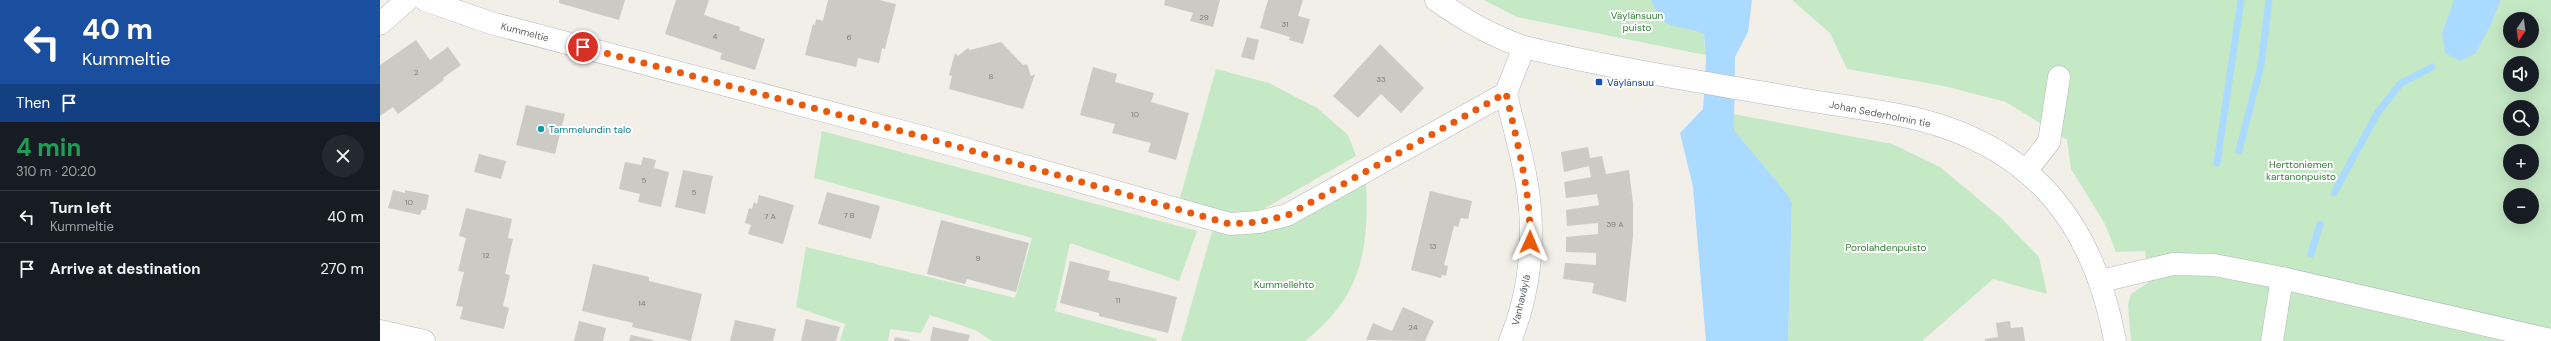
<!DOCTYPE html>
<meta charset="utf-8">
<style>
:root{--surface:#171b24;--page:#242831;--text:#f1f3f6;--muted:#9ea1a6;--line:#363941}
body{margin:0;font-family:"DM Sans",sans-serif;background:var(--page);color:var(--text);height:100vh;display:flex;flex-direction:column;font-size:15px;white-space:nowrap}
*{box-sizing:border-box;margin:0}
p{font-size:13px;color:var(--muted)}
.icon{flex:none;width:22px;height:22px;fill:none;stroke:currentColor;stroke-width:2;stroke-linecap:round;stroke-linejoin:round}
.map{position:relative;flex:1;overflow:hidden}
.side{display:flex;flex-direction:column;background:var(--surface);width:380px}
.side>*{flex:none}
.guide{background:#1a4fa0;color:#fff;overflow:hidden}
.needle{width:26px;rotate:193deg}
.buttons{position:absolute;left:2123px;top:12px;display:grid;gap:8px}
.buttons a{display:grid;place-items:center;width:36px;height:36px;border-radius:50%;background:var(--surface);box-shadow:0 4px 16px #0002;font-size:20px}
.pin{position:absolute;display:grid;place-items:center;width:34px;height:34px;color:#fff;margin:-17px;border:2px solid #fff;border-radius:50%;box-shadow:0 1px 4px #0007}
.me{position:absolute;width:44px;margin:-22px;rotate:1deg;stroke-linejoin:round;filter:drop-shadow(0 0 3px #0008)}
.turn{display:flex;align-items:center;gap:14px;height:84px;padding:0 16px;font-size:18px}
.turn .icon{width:52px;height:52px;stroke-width:2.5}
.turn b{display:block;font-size:28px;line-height:34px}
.then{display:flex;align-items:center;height:38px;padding:0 16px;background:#0003;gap:8px;font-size:15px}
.round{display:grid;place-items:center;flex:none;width:42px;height:42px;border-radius:21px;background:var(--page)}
.summary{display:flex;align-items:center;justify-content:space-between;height:68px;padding:0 16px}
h1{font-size:24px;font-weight:700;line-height:30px;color:#1e9e55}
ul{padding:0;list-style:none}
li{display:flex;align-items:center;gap:12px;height:52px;padding:0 16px;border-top:1px solid var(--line)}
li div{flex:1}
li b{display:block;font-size:15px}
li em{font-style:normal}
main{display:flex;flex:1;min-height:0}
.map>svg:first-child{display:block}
.green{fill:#c5e8c5;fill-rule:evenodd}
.water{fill:#aadaff}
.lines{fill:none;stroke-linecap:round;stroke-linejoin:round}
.stream{stroke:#aadaff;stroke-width:7}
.building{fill:#cccac5}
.minor-casing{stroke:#b5b8bc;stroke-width:23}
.minor{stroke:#fff;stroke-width:22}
.route{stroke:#ea580c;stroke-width:7;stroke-dasharray:0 12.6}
.transit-dot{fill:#1a4fb4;stroke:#fff;stroke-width:1.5}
.culture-dot{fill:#0f9aa8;stroke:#fff;stroke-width:1.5}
.labels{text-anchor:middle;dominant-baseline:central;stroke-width:4;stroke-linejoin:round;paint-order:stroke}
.number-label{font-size:8px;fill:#7a7d7f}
.park-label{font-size:10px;fill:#348238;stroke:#fff}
.street-label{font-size:10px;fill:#5f6368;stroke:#fff}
.transit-label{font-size:10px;fill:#164399;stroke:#fff;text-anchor:start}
.culture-label{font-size:10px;fill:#0d838f;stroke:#fff;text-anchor:start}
</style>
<main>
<section class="side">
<div class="guide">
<div class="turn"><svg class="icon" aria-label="left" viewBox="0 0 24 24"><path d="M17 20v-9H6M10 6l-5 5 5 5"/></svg><div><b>40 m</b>Kummeltie</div></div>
<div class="then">Then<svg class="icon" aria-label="arrive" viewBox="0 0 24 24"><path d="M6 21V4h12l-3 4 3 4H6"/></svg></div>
</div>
<div class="summary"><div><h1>4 min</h1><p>310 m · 20:20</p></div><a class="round"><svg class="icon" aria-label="close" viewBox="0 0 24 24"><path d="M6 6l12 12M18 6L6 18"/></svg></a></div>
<ul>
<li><svg class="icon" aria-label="left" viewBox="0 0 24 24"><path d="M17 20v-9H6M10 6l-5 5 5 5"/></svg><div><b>Turn left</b><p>Kummeltie</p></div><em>40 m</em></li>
<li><svg class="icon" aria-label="arrive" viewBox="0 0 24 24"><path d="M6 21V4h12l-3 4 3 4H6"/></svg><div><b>Arrive at destination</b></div><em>270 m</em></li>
</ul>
</section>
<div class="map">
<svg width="2171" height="341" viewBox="0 0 2171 341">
<rect width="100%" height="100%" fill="#f1efe8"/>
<!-- green -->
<g class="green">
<polygon points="1104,0 1282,0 1324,34 1325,55 1137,17"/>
<path d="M1412 0H2171V341H1751L1748 305 1751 294 1769 282 1765 251 1736 252 1725 224 1691 169 1687 140 1626 102 1564 86 1467 69 1450 33ZM2130 19H2152V41H2130ZM2130 63H2152V85H2130ZM2130 107H2152V129H2130ZM2130 151H2152V173H2130ZM2130 195H2152V217H2130Z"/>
<polygon points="836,69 889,83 937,108 968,135 976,156 880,211 848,213 800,198"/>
<polygon points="1353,114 1512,144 1560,167 1620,217 1659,257 1667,294 1613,279 1542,341 1408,341 1412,203 1408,195 1354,130"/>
<polygon points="442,131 817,231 799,281 690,243 675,311 777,339 776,341 612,341 595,330 550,315 541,333 510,329 508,341 460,341 465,324 416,307 426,247 635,298 652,238 434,178"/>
<path d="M986 182C989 250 982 296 925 341H801L833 228Z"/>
</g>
<!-- water -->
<g class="water">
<path d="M1271 0H1372L1368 32 1355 57 1354 130 1408 195 1412 203 1408 341H1326L1313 187 1300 133 1323 109 1326 60 1324 34C1292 21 1288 36 1271 0Z"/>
<polygon points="2074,0 2121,0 2111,24 2096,53 2080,61 2065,53 2062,33"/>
</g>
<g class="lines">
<!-- stream -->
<g class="stream">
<polyline points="1859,151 1881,65 1889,0"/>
<polyline points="1837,163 1861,0"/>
<polyline points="1954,193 1998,112 2020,84 2052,67"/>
<polyline points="1931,254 1940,224"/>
</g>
</g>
<!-- building -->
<g class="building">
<polygon points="179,0 245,0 239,20 179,3"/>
<polygon points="296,0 329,0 324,15 360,27 359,30 385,39 375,70 340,59 342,53 285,34"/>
<polygon points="448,0 499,0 516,4 505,49 502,48 499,63 478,58 476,67 425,55 433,24 435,25 436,19 443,21"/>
<polygon points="785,0 840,0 833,27 810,21 813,13 784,5"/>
<polygon points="888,0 923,0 918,16 930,19 923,44 909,40 910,37 880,28"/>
<polygon points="867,37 879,40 874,60 861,57"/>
<polygon points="36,40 50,60 68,47 81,65 63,78 64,80 18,114 13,107 0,116 0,65"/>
<polygon points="621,42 643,65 647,64 651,76 655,74 643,109 569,89 572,76 569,75 575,53 578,56 588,48 590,50"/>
<polygon points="1000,44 1044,88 1021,113 1001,94 978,118 953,96"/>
<polygon points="713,67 737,74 735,82 774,93 771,102 809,113 796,160 768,152 771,143 732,133 735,124 700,115"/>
<polygon points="146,105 185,114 175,154 136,145"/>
<polygon points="1208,147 1210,158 1222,156 1226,174 1249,170 1253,203 1253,236 1246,302 1212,293 1214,283 1183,279 1185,263 1216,265 1216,253 1186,252 1186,237 1218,234 1218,223 1187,226 1186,210 1219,205 1217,194 1186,198 1184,182 1211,177 1209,166 1184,172 1181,152"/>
<polygon points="99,154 126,161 121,179 94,172"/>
<polygon points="263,157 276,160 274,168 289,172 281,207 258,202 260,194 239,189 245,162 261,165"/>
<polygon points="303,170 333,176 325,214 295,207"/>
<polygon points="13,190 25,193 25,190 49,195 46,210 42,210 40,215 8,208"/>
<polygon points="1050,191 1092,201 1088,219 1081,218 1078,227 1074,226 1064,265 1068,266 1066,276 1062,275 1061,278 1031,270"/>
<polygon points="447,192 500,206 491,239 438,224"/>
<polygon points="379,195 414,205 403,244 368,234 371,225 365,223 369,208 372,209 374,202 377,204"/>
<polygon points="86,208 132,219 128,238 133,239 125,274 130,275 123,306 129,308 124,329 80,319 83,307 76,306 84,272 78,271 86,238 79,236"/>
<polygon points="561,220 649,243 636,292 587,279 585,284 547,274"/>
<polygon points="690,261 730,271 728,280 797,297 788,333 719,316 719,313 680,303"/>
<polygon points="213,264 269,277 269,281 322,294 311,341 252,327 253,323 202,311"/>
<polygon points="1023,307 1054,321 1045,341 986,340 993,323 1012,331"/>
<polygon points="426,319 460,327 456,341 421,341"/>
<polygon points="355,320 396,329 393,341 350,341"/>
<polygon points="199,321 226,328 223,341 194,341"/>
<polygon points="1630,321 1631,328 1643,327 1645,341 1605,341 1605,339 1618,337 1616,323"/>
<polygon points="553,327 590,335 588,341 550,341"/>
<polygon points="251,335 273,340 273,341 249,341"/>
<polygon points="515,337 530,340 530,341 514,341"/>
</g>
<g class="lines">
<!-- minor casing -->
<g class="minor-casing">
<g id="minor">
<polyline points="45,0 111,23 543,137 850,224 879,222 907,215 1126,93 1144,47"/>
<path d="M1056 0C1086 21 1110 35 1144 47 1233 69 1330 83 1420 99 1460 106 1502 110 1541 120 1657 150 1714 227 1735 341"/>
<polyline points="0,24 27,0"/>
<path d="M1126 93C1132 122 1141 150 1146 179 1156 232 1151 291 1130 341"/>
<polyline points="1646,171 1669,142 1679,77"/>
<polyline points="1721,281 1793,264 1834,265 1902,278 2171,340"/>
<polyline points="0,331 44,341"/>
<polyline points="1892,341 1902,278"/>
</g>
</g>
<!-- minor -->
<use href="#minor" class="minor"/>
</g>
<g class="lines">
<!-- route -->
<path class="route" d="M203 47 543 137 850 224 879 222 908 215 1126 93C1137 143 1151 191 1150 242"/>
</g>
<!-- markers -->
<rect class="transit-dot" x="1215" y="78" width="8" height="8" rx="2"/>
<circle class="culture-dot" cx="161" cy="129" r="4"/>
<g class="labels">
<!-- number labels -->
<g class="number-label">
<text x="824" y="17">29</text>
<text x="905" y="24">31</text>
<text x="335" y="36">4</text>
<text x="469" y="37">6</text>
<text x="36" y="72">2</text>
<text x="611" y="76">8</text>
<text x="1001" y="79">33</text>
<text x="755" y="114">10</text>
<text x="264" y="180">5</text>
<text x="314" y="192">5</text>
<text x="29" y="202">10</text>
<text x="469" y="215">7 B</text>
<text x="390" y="216">7 A</text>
<text x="1235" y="224">39 A</text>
<text x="1053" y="246">13</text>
<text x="106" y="255">12</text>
<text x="598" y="258">9</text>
<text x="738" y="300">11</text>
<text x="262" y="303">14</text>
<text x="1033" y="327">24</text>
</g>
<!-- park labels -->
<g class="park-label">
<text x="1257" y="15">Väylänsuun<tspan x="1257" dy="12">puisto</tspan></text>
<text x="1921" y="164">Herttoniemen<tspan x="1921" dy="12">kartanonpuisto</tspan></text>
<text x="1506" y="247">Porolahdenpuisto</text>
<text x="904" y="284">Kummellehto</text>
</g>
<!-- street labels -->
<g class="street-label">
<text transform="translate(145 32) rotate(15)">Kummeltie</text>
<text transform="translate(1500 114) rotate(11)">Johan Sederholmin tie</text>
<text transform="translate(1141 300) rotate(-77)">Vanhaväylä</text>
</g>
<!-- transit labels -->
<g class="transit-label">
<text x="1227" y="82">Väylänsuu</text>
</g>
<!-- culture labels -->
<g class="culture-label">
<text x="169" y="129">Tammelundin talo</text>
</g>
</g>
</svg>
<div class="buttons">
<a><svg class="needle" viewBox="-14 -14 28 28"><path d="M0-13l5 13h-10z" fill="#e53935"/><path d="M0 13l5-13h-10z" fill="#9ea1a6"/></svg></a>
<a><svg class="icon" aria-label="sound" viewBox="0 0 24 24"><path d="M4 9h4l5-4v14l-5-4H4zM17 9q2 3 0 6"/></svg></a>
<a><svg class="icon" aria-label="search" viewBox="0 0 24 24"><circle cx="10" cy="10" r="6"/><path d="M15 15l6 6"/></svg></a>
<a>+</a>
<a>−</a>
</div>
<div class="pin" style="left:203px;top:47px;background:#d93025"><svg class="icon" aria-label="arrive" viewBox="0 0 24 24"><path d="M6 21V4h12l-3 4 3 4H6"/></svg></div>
<svg class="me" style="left:1150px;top:242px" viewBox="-20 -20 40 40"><path d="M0-17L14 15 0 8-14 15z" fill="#ea580c" stroke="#fff" stroke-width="4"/></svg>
</div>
</main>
